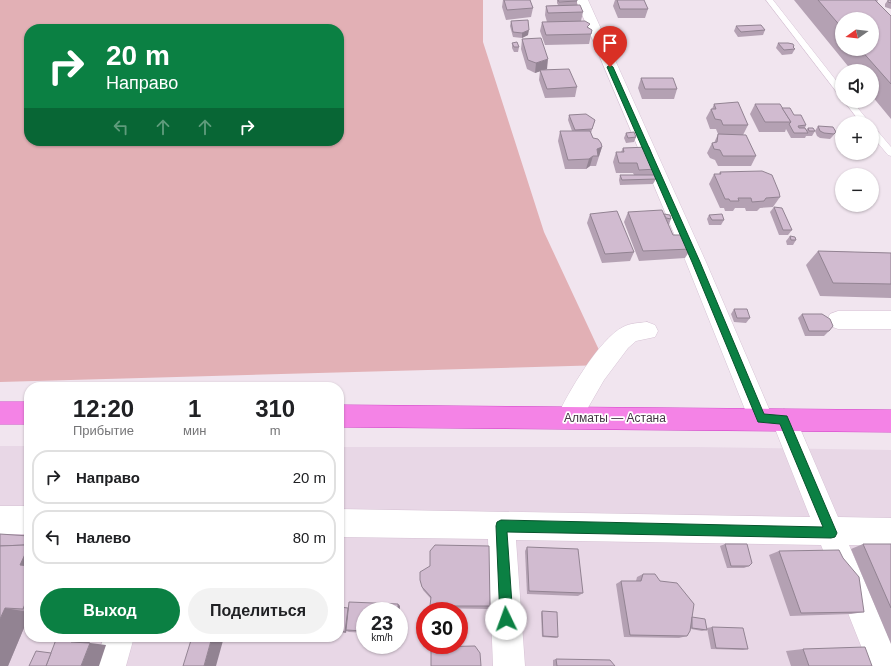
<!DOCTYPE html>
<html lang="ru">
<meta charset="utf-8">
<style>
:root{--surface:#fff;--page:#f2f2f2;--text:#202124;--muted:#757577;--line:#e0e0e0;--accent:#0b8043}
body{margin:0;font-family:Helvetica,sans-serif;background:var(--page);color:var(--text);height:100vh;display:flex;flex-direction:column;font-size:15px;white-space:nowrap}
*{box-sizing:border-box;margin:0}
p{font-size:13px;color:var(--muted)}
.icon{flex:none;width:22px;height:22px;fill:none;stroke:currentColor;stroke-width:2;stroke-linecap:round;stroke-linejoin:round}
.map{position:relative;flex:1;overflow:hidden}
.panel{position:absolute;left:24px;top:382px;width:320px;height:260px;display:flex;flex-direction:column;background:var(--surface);border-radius:16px;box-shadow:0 1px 3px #0004}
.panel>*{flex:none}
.top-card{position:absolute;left:24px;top:24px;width:320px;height:122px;border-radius:16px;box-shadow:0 1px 3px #0004;background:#0b8043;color:#fff;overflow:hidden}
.needle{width:26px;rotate:256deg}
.tools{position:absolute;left:835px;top:12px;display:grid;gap:8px}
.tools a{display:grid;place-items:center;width:44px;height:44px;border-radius:50%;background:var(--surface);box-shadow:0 1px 3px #0004;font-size:20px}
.speed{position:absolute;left:356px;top:602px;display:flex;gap:8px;font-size:20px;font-weight:700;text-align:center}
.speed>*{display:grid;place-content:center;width:52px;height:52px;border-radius:50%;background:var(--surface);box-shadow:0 1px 3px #0004;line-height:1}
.speed small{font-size:10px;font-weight:400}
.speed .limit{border:6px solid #d22;background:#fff;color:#111}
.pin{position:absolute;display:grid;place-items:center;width:34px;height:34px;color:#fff;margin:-41px -17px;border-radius:50% 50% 50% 0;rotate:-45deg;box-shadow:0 0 4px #0007}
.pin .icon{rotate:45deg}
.me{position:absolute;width:44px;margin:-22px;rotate:357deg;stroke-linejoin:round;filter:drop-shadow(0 0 3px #0008)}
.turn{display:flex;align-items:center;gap:14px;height:84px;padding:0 16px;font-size:18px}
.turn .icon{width:52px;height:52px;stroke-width:2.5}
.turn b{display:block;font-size:28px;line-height:34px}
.lanes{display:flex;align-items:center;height:38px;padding:0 16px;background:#0003;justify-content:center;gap:20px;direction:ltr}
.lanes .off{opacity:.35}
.eta{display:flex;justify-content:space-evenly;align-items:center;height:68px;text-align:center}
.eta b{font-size:24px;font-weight:700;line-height:28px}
.primary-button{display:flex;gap:8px;margin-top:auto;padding:8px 16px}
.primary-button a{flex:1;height:46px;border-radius:24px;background:var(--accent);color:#fff;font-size:16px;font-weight:700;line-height:46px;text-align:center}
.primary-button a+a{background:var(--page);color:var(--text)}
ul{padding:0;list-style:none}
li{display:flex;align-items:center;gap:12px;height:54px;margin:0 8px 6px;padding:0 8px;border:2px solid var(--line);border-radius:16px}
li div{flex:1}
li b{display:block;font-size:15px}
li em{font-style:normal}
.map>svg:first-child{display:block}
.residential{fill:#e8d7e6;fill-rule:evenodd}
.green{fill:#e2b0b5;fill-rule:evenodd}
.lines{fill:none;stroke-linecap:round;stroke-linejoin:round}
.service-casing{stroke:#d6c2d4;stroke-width:1}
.minor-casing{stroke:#d6c2d4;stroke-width:1}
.trunk-casing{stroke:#d03fc6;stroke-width:1}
.service{fill:#fff;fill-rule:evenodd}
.minor{fill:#fff;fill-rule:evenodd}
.trunk{fill:#f483e6;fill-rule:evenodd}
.wall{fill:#b4a1b3;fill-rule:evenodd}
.shaded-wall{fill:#928392}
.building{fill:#d1bbd0;stroke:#928392}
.route{fill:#0b8043;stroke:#07532c}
.labels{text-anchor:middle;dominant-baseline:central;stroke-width:3.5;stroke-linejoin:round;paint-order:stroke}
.street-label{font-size:12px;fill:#423542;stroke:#fff}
</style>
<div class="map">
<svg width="891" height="666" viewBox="0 0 891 666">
<rect width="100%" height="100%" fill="#f1e5ef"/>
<!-- residential -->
<path class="residential" d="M0 446H29V637H339V447H697L891 450V666H0ZM365 611H399V645H365ZM425 611H459V645H425Z"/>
<!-- green -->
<path class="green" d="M0 0H483V42L544 232 606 365 0 382ZM29 29H339V141H29Z"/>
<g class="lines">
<!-- service casing -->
<g class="service-casing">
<g id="service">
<polygon points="766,0 773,0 842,88 842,95 839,95"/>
<polygon points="844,101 852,101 870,123 861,123"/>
<polygon points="872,127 875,128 891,147 891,156 888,155 872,136"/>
</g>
</g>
<!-- minor casing -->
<g class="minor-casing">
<g id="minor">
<polygon points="576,0 588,0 706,262 773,418 775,412 784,409 793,412 838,517 891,518 891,546 849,545 891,643 891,666 869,666 821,545 516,540 525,666 493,666 488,539 339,537 339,509 810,517 772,421 770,427 761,430 752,427 686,262"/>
<polygon points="838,311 891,311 891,329 838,329 830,326 827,320 830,314"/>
<path d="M647 322 655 325 658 331 655 337 636 341 628 348 604 380 578 425 569 428 560 425 557 417C567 394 600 338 623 327 630 323 639 323 647 322Z"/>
<rect x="0" y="506" width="29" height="28"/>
<polygon points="104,637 134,637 126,666 94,666"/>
</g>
</g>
<!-- trunk casing -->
<g class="trunk-casing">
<g id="trunk">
<rect x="0" y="402" width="29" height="22"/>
<polygon points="339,405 891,410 891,432 339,427"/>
</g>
</g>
<!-- service -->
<use href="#service" class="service"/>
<!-- minor -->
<use href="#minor" class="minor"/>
<!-- trunk -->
<use href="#trunk" class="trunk"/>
</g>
<!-- wall -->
<g class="wall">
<polygon points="503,0 530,0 533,8 531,17 506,20 502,7"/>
<polygon points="557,0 577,0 577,5 583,12 581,21 589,28 592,30 589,44 545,45 540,31 542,22 547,22 545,15 546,6 558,5 557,3"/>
<polygon points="615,0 644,0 648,9 645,18 618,18 613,6"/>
<path d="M794 0H878L877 2 891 16V119L872 96V71H852ZM842 19 872 49H842Z"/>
<polygon points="888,0 891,0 891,9 885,7 885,4"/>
<polygon points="511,21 528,35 522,38 513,37 510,26"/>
<polygon points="736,26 765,30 763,35 738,37 734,31"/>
<polygon points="522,39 547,69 544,70 577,87 575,97 545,98 539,80 540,71 535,73 527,69 521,49"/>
<polygon points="512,43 519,47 518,52 514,52 512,48"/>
<polygon points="778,43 794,48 795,49 792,54 782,55 776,48"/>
<polygon points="641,78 677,89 674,99 642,99 638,88"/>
<polygon points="714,104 748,125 743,135 756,156 751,166 718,166 715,160 710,158 707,153 712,143 714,143 718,134 716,129 710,129 706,118 711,109 712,109"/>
<polygon points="755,104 782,108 794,115 806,125 805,128 806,130 808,128 815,131 818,126 836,132 832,137 830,139 820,138 817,136 815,131 812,136 806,136 805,138 791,138 786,129 785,132 759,132 750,114"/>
<polygon points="569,115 595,120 591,133 593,138 602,147 596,166 590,166 586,169 565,169 558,141 560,131 572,131 568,120"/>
<polygon points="626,133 636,137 634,142 626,143 624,138"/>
<polygon points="623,148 657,169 654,176 656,179 653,184 620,185 619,180 620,175 634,175 633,173 616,173 613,162 616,152 621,152"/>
<polygon points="720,172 780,197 773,207 760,208 757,211 746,211 745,208 735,208 733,211 725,211 724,208 720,208 709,184 714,174 719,174"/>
<polygon points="774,207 792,230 788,235 779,235 770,212"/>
<polygon points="628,212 664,214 671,219 669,224 668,224 673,235 691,249 685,258 639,261 624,222"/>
<polygon points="590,214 634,252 630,261 602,263 587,223"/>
<polygon points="709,215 724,220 721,225 709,225 707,219"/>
<polygon points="790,236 796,240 793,245 787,245 786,241"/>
<polygon points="818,251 891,253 891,298 820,296 806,265"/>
<polygon points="734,309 750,318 746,323 734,322 731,314"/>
<polygon points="802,314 829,331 824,336 805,336 798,318"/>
<polygon points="0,534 29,536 29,616 8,666"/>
<polygon points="725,544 749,566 744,568 727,568 720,546"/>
<polygon points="863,544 891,544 891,644 851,549"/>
<polygon points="527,547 583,593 578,596 527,594 525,551"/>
<polygon points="779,551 843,558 864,612 851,614 790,616 769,555"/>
<polygon points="643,574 660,581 692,617 707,630 702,631 691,629 687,636 679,638 624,637 616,584 621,581 636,581 637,577"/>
<polygon points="420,580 490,606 489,609 431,608 431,599 423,590"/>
<polygon points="398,604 400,606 399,616 399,611 365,611 365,633 349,632 346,631 346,633 339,632 339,607 348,608"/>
<polygon points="542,611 558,637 556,638 542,637 541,613"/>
<polygon points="712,627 748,649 743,650 711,649 707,628"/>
<polygon points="803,649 872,666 791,666 786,651"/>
<polygon points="556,659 615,666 553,666 553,660"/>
</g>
<!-- shaded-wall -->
<g class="shaded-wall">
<polygon points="529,30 528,35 522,38 522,33"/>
<polygon points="548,59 547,69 535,73 536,63"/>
<polygon points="602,147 599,156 598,157 597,149"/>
<polygon points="593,156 590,166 586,169 589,159"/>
<polygon points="25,545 29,546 29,568 20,565"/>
<polygon points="29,594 29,610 23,609"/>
<polygon points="398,604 400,606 399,616 399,611 398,611"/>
<polygon points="5,608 29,612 29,616 8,666 0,666 0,619"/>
<polygon points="348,608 350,609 346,633 345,632"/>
<polygon points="73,637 91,637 89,644 71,642"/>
<polygon points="212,637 224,637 216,666 204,666"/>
<polygon points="90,643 106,645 99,666 81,666"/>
</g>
<!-- building -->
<g class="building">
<polygon points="504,0 530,0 533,8 507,10"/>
<polygon points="558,0 577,0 577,1 559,2"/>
<polygon points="617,0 644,0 648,9 620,9"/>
<polygon points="818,0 875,0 891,16 891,84 860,49 872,49 872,19 842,19 842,28"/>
<polygon points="888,0 891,0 891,3 888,2"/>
<polygon points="580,5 583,12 548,13 546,6"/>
<polygon points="528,20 529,30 522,33 513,32 511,21"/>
<polygon points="585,21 590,24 587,27 592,30 591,34 546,35 542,22"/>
<polygon points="761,25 765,30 741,32 736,26"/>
<polygon points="541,38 548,59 536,63 528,60 522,39"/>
<polygon points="517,42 519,47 514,47 512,43"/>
<polygon points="778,43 788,43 793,44 794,46 793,47 795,49 784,50"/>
<polygon points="569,69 577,87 547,89 540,70"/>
<polygon points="641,78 673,78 677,89 645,89"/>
<polygon points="738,102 748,125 723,125 721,120 715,119 711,109 716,109 714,104"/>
<polygon points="755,104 780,104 791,122 765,122"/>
<polygon points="782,108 790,108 794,115 801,115 806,125 798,126 799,128 805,128 808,133 794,133 789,124 791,122"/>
<polygon points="586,114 595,120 592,129 575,130 569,115"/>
<polygon points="818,126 833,127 836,132 834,134 824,133 820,131"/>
<polygon points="808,128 813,128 815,131 809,131"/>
<polygon points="560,131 590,131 593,138 598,139 601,143 602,147 597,149 598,156 593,156 589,159 568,160"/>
<polygon points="634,132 636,137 628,138 626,133"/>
<polygon points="718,134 746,135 756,156 723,156 720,150 714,149 712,143 717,142"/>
<polygon points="649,147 657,169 639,170 637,163 619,163 616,152 624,152 623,148"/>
<polygon points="762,171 772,175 779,192 780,197 766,198 764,201 752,202 751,198 738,198 739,201 730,201 729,199 725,199 714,174 721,174 720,172"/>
<polygon points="620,175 654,175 656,179 622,180"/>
<polygon points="774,207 782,208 792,230 783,230"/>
<polygon points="662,210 673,235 684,235 691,249 643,251 628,212"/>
<polygon points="617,211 634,252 605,254 590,214"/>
<polygon points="664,214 670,215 671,219 666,218"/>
<polygon points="722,214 724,220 712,220 709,215"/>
<polygon points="790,236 795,237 796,240 791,240"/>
<polygon points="818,251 891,253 891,284 833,283"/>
<polygon points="734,309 747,309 750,318 737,318"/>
<polygon points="802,314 822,314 830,319 833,326 829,331 809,331"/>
<polygon points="0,534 29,536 29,546 25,545 0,546"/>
<polygon points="725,544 747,544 752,563 749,566 731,566"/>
<polygon points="863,544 891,544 891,608"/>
<polygon points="25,545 27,550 20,565 29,566 29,594 23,609 5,608 0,619 0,546"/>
<polygon points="435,545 489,546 490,606 430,606 431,597 422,587 420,580 420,572 430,566 430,551"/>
<polygon points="527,547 578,549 583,593 529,591"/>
<polygon points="839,550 843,558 859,577 864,612 801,613 779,551"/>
<polygon points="643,574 655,574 660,581 677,583 694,604 690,631 687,636 630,635 621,581 641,581"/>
<polygon points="349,602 398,604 398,611 365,611 365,631 346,630"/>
<polygon points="339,607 348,608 345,632 339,631"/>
<polygon points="542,611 557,612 558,637 543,636"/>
<polygon points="692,617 705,619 707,630 692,628"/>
<polygon points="712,627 743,628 748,649 716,648"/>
<polygon points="57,637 73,637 71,642 90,643 81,666 46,666"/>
<polygon points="192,637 212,637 204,666 183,666"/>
<polygon points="475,646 480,653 481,666 431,666 431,647"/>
<polygon points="865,647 872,666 809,666 803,649"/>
<polygon points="36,651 51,653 46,666 29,666"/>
<polygon points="556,659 610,660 615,666 557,666"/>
</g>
<!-- route -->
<polygon class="route" points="610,65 613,67 700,262 764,414 787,416 837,533 835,537 831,538 507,532 513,619 511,624 506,626 502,624 500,619 496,526 497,522 501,520 823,527 780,424 758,422 692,262 607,67"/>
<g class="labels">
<!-- street labels -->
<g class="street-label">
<text x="615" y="418">Алматы — Астана</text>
</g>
</g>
</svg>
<div class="tools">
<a><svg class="needle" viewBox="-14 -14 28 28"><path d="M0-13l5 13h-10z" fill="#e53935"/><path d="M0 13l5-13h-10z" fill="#757577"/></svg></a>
<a><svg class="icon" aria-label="sound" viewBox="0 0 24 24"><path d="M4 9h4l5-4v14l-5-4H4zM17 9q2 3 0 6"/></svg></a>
<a>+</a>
<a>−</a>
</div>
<div class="speed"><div>23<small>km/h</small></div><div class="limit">30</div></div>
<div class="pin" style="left:610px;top:67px;background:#d93025"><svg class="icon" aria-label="arrive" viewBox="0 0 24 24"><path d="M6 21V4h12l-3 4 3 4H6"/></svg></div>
<svg class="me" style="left:506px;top:619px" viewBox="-20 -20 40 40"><circle r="19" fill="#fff"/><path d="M0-13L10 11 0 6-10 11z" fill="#0b8043"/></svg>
<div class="top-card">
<div class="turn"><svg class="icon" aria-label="right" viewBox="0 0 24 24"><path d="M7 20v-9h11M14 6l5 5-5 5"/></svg><div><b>20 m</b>Направо</div></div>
<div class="lanes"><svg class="icon off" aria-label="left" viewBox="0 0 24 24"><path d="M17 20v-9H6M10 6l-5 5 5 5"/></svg><svg class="icon off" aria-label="ahead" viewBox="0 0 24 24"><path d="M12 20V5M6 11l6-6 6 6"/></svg><svg class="icon off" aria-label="ahead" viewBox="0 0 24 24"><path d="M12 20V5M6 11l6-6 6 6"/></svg><svg class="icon" aria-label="right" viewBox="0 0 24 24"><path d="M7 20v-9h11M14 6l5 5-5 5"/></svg></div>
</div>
<section class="panel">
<div class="eta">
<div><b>12:20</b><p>Прибытие</p></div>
<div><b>1</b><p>мин</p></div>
<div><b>310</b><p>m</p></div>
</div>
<ul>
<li><svg class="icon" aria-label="right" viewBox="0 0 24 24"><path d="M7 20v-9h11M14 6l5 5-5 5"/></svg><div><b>Направо</b></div><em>20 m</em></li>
<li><svg class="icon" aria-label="left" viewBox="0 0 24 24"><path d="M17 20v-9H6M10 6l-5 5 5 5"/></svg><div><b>Налево</b></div><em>80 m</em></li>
</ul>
<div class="primary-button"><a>Выход</a><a>Поделиться</a></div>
</section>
</div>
